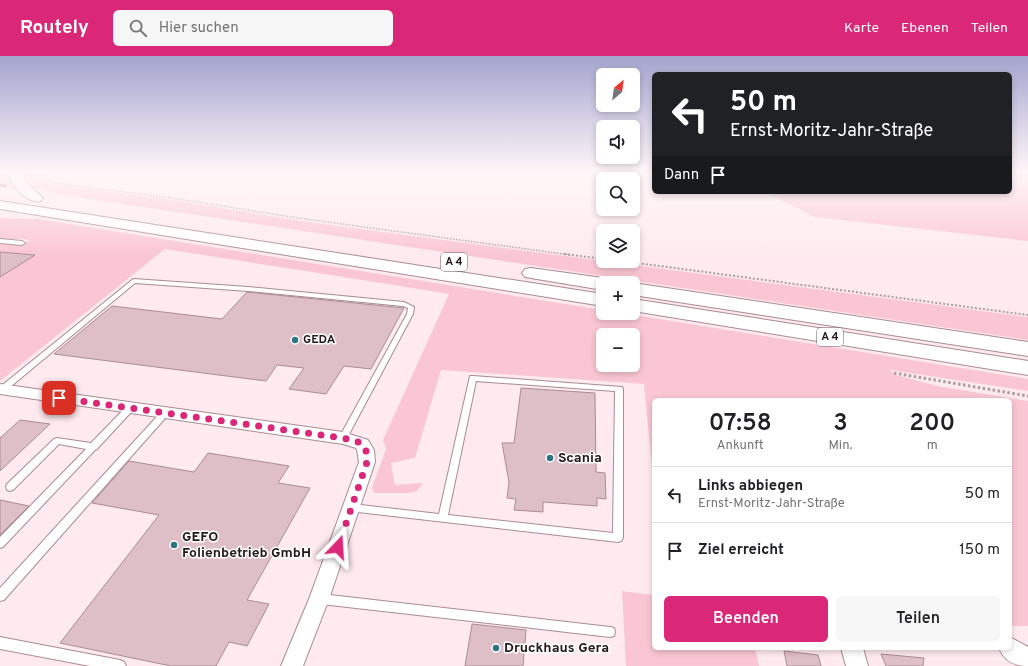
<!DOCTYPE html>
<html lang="de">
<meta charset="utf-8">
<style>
:root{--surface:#fff;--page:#f6f6f6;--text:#202124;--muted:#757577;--line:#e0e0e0;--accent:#db2777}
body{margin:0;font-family:Overpass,sans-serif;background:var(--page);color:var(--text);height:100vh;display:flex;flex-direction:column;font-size:15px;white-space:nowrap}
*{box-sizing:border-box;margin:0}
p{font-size:13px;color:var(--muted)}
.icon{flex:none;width:22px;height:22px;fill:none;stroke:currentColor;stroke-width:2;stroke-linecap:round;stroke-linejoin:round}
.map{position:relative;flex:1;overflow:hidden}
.details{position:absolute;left:652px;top:342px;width:360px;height:252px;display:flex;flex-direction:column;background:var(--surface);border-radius:6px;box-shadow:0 2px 6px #0003}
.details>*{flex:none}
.top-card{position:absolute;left:652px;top:16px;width:360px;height:122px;border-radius:6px;box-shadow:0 2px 6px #0003;background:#202124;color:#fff;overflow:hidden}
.needle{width:26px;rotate:29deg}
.buttons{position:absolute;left:596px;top:12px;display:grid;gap:8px}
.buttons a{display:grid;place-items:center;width:44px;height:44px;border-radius:6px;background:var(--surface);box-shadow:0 2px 6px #0003;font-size:20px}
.pin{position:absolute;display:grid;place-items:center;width:34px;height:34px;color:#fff;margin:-17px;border-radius:8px;box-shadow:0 2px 6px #0006}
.me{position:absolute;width:44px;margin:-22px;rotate:20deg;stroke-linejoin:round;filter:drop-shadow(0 0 3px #0008)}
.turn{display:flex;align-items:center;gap:14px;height:84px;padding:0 12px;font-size:18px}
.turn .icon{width:52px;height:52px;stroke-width:2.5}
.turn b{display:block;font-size:28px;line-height:34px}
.then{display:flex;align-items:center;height:38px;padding:0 12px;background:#0003;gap:8px;font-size:15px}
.eta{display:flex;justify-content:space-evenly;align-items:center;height:68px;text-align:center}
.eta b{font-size:24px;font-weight:600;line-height:28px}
.button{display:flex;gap:8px;margin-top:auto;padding:8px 12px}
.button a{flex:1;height:46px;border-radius:6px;background:var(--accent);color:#fff;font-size:16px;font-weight:600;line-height:46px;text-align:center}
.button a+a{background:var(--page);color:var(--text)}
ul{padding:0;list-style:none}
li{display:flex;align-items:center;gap:12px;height:56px;padding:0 12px;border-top:1px solid var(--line)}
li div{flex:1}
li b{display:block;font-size:15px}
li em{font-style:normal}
header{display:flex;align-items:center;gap:24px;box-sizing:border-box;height:56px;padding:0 20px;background:var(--accent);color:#fff}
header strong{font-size:19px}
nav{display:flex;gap:22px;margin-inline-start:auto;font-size:14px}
.search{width:280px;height:36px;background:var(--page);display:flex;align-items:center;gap:10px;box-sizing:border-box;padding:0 14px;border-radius:6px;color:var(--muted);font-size:15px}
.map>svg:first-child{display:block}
.green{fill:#fac6d4;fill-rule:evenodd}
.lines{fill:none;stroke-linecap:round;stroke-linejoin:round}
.stream{stroke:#a66a7d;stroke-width:3}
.building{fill:#dfbfc7;stroke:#aa8c94}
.lane-casing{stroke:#a98b93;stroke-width:2}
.street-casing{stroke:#a98b93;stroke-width:2}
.highway-casing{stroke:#a98b93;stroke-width:2}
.path-far2{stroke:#ac9b9f;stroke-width:1.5;stroke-dasharray:1.5 1.5;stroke-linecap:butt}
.path-far1{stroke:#ac9b9f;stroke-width:2;stroke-dasharray:2 2;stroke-linecap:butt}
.path{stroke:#ac9b9f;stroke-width:3;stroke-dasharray:2.5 2.5;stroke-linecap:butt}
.lane{fill:#fff;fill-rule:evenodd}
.street{fill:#fff;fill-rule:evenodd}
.highway{fill:#fff;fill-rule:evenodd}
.route{stroke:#db2777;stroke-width:7;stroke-dasharray:0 12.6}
.poi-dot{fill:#2e7581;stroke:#fff;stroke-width:1.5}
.labels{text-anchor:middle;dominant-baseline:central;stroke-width:3;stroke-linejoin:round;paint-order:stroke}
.shield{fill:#fff;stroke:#665e60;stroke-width:1}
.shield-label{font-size:11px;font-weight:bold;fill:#25191c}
.poi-label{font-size:12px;font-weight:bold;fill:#25191c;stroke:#fff;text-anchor:start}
.near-poi-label{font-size:14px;font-weight:bold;fill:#25191c;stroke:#fff;text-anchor:start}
</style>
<header>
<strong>Routely</strong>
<div class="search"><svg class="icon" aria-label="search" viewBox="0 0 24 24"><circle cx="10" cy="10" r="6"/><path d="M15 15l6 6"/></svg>Hier suchen</div>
<nav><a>Karte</a><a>Ebenen</a><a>Teilen</a></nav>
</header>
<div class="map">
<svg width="1028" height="610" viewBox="0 0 1028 610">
<rect width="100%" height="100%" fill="#feeaef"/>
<!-- green -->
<g class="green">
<polygon points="0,116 11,116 10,122 16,131 13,132 0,130"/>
<polygon points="20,116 34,116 48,125 74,131 160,142 308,166 1028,261 1028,284 57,138 30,130 20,120"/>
<polygon points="1010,116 1028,116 1028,185 815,161 765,136 1010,136"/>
<path d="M0 162 38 163 603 254V257H622L1028 323V335L890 314 896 319 937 330 1028 345V570H1010V344H654V434L644 328 441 314 415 402 391 407 395 429 423 427 417 435 407 437H374L372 432 386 393 383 384 449 238C354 222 260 208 165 193L0 325V221L34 199 0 196V186L21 189 30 184C19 182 10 184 0 183ZM603 279H633V309H603Z"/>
<polygon points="622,535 654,539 654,592 755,592 759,610 626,610"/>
</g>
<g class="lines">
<!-- stream -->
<g class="stream">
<polyline points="26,116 27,120"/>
<polyline points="0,129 5,130"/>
</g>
</g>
<!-- building -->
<g class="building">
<polygon points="0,196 35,199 0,221"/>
<polygon points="247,236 404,252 371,313 344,310 326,338 289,333 304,312 277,309 266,325 54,298 112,250 222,263"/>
<polygon points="521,332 595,337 596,416 605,417 606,443 597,442 597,450 543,446 543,456 514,454 516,443 507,442 509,426 502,387 514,387"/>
<polygon points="20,364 50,368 0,415 0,382"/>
<polygon points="208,397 289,410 278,427 310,432 247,544 269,548 247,590 229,586 216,610 171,610 60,587 159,459 92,447 129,405 194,416"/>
<polygon points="0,444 29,450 0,479"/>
<polygon points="472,568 526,574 523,610 465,610"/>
<polygon points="784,595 818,599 821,610 787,610"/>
<polygon points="881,598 924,602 923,610 886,610"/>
</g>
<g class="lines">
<!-- lane casing -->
<g class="lane-casing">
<g id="lane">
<polygon points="0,183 22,185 25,187 22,189 0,187"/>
<polygon points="134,223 248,231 404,246 414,251 413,258 346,384 343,385 340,384 339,382 407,258 408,252 403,250 248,235 135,227 3,337 0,338 0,331 132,224"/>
<path d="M470 320H473L622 331 623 333V482L621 485 618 486 349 455 347 452 349 449 352 448 439 458ZM476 325 615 335 613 477 448 459Z"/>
<polygon points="130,349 133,350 134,352 133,354 97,393 95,394 3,491 0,492 0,481 86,393 59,388 13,434 10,435 7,434 6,431 7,428 54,383 57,382 91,387 127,350"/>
<polygon points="165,354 168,355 169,357 168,359 4,544 0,545 0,532 162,355"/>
<polygon points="321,538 610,571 614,572 615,576 614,580 610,581 321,548 317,547 316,543 317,539"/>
<polygon points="0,581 120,604 124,606 126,610 90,610 0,593"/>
</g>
</g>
<!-- street casing -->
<g class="street-casing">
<g id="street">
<polygon points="0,328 343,376 368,384 374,394 375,406 329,543 303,610 281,610 309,543 359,406 357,394 356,392 343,388 0,338"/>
<path d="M1010 581 1028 591V610C1014 610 1004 605 999 592H1010Z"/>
<polygon points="841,592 863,592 868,610 846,610"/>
</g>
</g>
<!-- highway casing -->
<g class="highway-casing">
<g id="highway">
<path d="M9 116H23L25 125 43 142 41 145C28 148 9 130 9 116Z"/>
<polygon points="0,145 603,238 603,250 0,153"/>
<polygon points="531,212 603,222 610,224 612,227 603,227 603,234 525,221 522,217 525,213"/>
<polygon points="633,227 1028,286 1028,300 633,239"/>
<polygon points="633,243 1028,305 1028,319 633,255"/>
</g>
</g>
<!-- path-far2 -->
<polyline class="path-far2" points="37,116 52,126 69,129 166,141 298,162 571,199"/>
<!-- path-far1 -->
<g class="path-far1">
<polyline points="564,198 603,203"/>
<polyline points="622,205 1028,259"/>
</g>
<!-- path -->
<polyline class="path" points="894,317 1028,340"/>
<!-- lane -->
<use href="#lane" class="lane"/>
<!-- street -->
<use href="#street" class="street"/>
<!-- highway -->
<use href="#highway" class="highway"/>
</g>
<!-- sky -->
<linearGradient id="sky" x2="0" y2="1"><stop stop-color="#a4a4ce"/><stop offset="0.58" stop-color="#fff6f8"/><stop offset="1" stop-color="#fff6f8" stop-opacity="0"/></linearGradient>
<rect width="1028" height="201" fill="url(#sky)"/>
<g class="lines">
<!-- route -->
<path class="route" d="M59 342 343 382C361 387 367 385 367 406L338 491"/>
</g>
<!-- markers -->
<g class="poi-dot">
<circle cx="295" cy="284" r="4"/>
<circle cx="550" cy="402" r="4"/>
<circle cx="174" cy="489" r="4"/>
<circle cx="496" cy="592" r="4"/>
</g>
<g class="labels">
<!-- shield labels -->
<g class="shield">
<rect x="441" y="197" width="26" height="18" rx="3"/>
<rect x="817" y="272" width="26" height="18" rx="3"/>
</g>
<g class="shield-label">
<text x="454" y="206">A 4</text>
<text x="830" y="281">A 4</text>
</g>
<!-- poi labels -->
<g class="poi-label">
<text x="303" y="284">GEDA</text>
</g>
<!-- near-poi labels -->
<g class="near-poi-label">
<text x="558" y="402">Scania</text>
<text x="182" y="481">GEFO<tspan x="182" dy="16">Folienbetrieb GmbH</tspan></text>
<text x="504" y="592">Druckhaus Gera</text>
</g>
</g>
</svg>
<div class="buttons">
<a><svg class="needle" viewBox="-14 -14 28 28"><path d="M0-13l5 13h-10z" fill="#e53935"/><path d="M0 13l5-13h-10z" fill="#757577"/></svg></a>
<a><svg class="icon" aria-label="sound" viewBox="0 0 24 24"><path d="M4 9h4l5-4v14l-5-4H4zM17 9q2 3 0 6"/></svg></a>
<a><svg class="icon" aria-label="search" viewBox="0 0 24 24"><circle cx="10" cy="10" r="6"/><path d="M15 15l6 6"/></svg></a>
<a><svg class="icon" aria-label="layers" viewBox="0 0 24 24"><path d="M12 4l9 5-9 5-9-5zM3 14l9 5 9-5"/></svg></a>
<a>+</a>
<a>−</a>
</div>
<div class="pin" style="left:59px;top:342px;background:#d93025"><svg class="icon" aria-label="arrive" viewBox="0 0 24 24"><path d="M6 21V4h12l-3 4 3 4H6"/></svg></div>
<svg class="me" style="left:338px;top:491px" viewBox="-20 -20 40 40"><path d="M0-17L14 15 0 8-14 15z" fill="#db2777" stroke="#fff" stroke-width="4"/></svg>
<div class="top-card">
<div class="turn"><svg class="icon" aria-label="left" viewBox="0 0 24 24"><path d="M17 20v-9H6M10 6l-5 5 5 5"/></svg><div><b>50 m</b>Ernst-Moritz-Jahr-Straße</div></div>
<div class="then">Dann<svg class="icon" aria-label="arrive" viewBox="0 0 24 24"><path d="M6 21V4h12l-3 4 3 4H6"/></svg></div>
</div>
<section class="details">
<div class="eta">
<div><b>07:58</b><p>Ankunft</p></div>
<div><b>3</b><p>Min.</p></div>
<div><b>200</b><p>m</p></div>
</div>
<ul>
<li><svg class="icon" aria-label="left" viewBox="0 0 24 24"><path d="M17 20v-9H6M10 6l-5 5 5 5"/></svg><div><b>Links abbiegen</b><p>Ernst-Moritz-Jahr-Straße</p></div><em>50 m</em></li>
<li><svg class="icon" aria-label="arrive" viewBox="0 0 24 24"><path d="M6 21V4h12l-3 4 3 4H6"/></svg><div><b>Ziel erreicht</b></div><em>150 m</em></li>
</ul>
<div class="button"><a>Beenden</a><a>Teilen</a></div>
</section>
</div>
